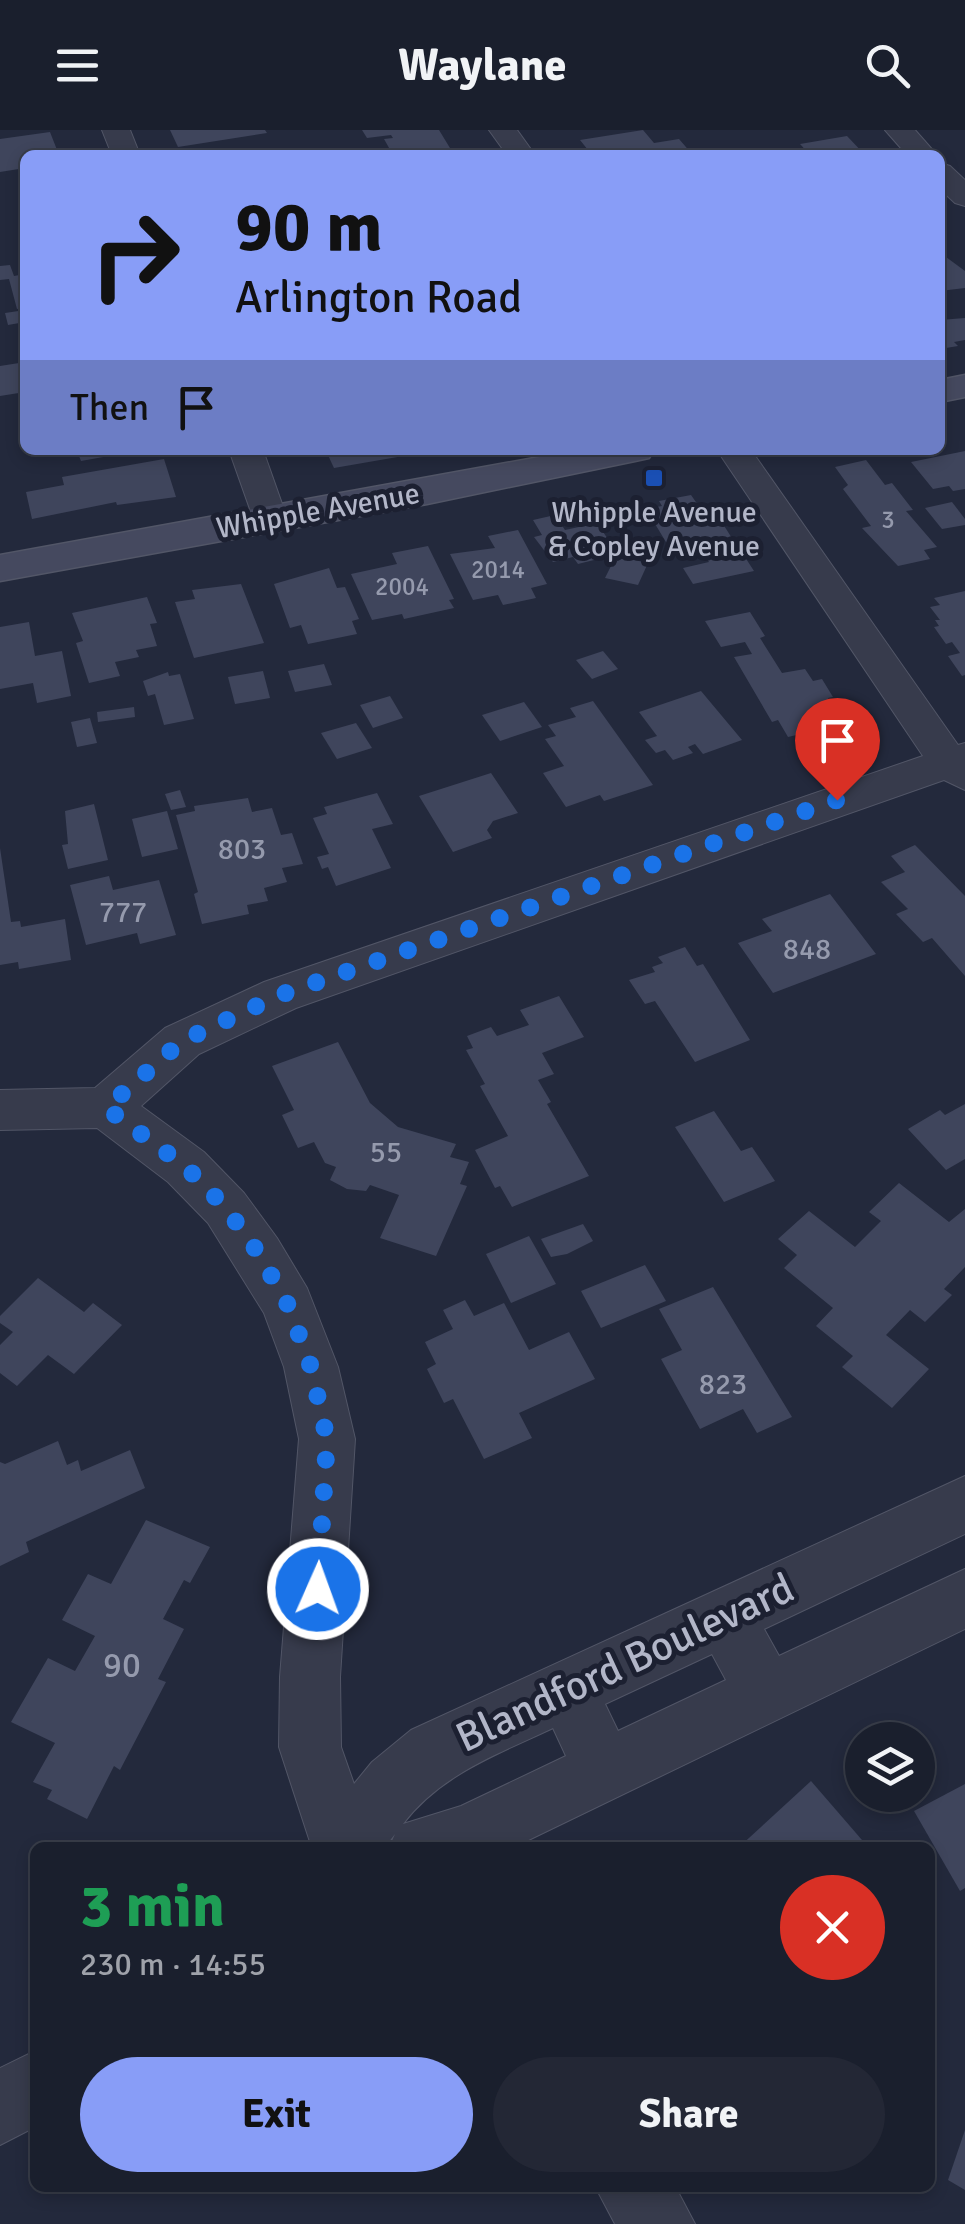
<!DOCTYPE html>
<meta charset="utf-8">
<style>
:root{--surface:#1a1f2d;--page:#232735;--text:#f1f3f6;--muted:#9fa2aa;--line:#383d49;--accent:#889df7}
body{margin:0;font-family:Signika,sans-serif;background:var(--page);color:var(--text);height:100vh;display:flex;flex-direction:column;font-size:38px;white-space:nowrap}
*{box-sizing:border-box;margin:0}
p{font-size:32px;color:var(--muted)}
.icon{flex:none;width:55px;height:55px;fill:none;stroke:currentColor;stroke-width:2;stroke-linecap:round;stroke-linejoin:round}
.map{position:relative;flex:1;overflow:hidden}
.drawer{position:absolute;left:30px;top:1712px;width:905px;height:350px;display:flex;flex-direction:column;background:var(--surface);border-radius:15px;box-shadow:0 5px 15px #0003,0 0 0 2px var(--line)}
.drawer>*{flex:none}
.top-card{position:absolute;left:20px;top:20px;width:925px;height:305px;border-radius:15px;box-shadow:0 5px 15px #0003,0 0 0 2px var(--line);background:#889df7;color:#111;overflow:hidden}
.fabs{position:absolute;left:845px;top:1592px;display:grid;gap:20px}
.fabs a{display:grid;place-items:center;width:90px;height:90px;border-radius:50%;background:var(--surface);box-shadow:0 5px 15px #0003,0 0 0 2px var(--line);font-size:50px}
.pin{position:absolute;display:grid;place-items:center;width:85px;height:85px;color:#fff;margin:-102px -42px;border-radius:50% 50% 50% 0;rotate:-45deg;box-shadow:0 0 10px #0007}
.pin .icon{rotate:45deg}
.me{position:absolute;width:110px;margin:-55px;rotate:2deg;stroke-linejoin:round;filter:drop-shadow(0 0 8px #0008)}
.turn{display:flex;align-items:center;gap:35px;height:210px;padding:0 50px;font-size:45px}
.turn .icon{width:130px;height:130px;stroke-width:2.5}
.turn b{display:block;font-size:70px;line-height:85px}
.then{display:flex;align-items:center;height:95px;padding:0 50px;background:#0003;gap:20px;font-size:38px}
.round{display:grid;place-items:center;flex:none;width:105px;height:105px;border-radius:52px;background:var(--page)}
.summary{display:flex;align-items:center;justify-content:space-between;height:170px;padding:0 50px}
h1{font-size:60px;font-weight:800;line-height:75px;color:#1e9e55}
.cta{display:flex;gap:20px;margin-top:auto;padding:20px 50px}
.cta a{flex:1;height:115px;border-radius:60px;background:var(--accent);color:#111;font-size:40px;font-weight:800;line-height:115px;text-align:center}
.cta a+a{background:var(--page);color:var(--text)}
header{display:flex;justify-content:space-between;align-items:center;height:130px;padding:0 50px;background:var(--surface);font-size:45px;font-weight:800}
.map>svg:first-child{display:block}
.building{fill:#3f455c}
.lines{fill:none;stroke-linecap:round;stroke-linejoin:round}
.minor-casing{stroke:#525667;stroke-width:2}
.secondary-casing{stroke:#525667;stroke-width:3}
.minor{fill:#373b4c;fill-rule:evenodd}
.secondary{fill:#45495f;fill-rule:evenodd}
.route{stroke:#1a73e8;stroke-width:18;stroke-dasharray:0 32.4}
.transit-dot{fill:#1a4fb4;stroke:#1c2031;stroke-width:4}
.labels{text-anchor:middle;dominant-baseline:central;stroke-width:10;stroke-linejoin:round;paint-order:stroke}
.far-number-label{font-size:25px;fill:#959aad}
.far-street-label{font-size:30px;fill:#b2b6c8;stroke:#1c2031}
.far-poi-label{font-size:30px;fill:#b2b6c8;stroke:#1c2031}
.number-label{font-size:30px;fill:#959aad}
.near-number-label{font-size:35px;fill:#959aad}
.near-street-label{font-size:42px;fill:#b2b6c8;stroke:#1c2031}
</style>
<header><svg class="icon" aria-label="menu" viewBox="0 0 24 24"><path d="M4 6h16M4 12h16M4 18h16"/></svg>Waylane<svg class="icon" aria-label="search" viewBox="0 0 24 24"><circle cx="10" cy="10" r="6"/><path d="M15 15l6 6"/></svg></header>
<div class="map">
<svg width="965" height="2094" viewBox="0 0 965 2094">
<rect width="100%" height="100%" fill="#23293c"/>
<!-- building -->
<g class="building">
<polygon points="170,0 265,0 267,3 178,17"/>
<polygon points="362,0 439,0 450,18 393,25 384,9 393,8 391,5 367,8"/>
<polygon points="643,0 654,13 679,9 692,24 656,25 653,21 592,25 580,10"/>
<polygon points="50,2 59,25 25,25 25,38 0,42 0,9"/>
<polygon points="847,6 865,25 810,25 800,14"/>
<polygon points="946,127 965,141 965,158 940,161 940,128"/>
<polygon points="10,135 14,146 25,144 25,177 17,179 9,149 0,150 0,136"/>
<polygon points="25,180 25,192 8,195 5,183"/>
<polygon points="965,188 965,210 954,212 958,216 940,219 940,190"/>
<polygon points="19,233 25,262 0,266 0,236"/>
<polygon points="69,320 131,320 131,322 81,331 79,326 72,327"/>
<polygon points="438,320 334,338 326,321 333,320"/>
<polygon points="965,321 965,359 953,361 949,356 933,359 911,332"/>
<polygon points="164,329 176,367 117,375 116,372 32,389 26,362 64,355 62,347"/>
<polygon points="866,330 885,355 892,353 913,380 906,381 937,417 924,420 930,429 898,436 862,398 871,396 843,359 848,355 835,337"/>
<polygon points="691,365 705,385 716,383 735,413 725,415 729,420 739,418 754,441 693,454 683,438 709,432 695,411 669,417 646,379 662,376 659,371"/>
<polygon points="952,372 965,389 965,395 942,399 925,378"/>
<polygon points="555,385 565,400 597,393 618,424 578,434 573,427 553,432 534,407 542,405 533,390"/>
<polygon points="518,400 547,454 531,458 536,468 503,475 498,465 473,470 450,424 495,418 488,406"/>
<polygon points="428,416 454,469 449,470 454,478 404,489 402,484 372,490 351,444 397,434 392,423"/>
<polygon points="616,426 648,433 638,455 605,448"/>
<polygon points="329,438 337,458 345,457 359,489 352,491 357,504 308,514 301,495 290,498 274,454"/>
<polygon points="241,454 264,513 194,528 175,472 195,469 192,460"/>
<polygon points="965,461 965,545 962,546 948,526 960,523 952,512 946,514 934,497 939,496 935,490 940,490 930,477 940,475 934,468"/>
<polygon points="147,467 157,493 150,494 157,516 136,520 139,527 115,532 120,546 89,553 76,513 83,511 72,483"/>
<polygon points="750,482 765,506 760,508 782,543 805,539 813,551 822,549 833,567 828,568 835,579 825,581 835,596 788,607 778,590 772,592 734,527 752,524 745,512 721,517 705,491"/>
<polygon points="29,492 35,526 62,521 71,566 37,573 33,553 0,559 0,497"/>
<polygon points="603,521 618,539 592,549 576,530"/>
<polygon points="324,534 332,555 295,562 288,541"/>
<polygon points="263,541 270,568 235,574 228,547"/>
<polygon points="168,542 169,546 180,544 194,589 164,595 155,564 148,566 143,551"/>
<polygon points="701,561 742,610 703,624 695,614 688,617 693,623 673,630 665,620 656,623 645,610 657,606 639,582"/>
<polygon points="390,566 403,588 373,598 360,575"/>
<polygon points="593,571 653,655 604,671 600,665 566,677 543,643 564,636 545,609 556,606 548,595 576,587 570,578"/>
<polygon points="524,572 542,597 500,611 482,585"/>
<polygon points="134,577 135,587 98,592 97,582"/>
<polygon points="90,588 97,613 77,617 71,592"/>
<polygon points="356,593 372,618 337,629 321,603"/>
<polygon points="491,643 518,683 493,691 487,700 492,708 453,722 419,666"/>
<polygon points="180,660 186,677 171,680 165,664"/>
<polygon points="377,663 393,694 372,699 391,738 336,756 328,737 322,739 317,727 329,724 313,688 327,684 324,677"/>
<polygon points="248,668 252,682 272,678 281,705 292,703 303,734 282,738 287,752 264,758 268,771 247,775 249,784 202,794 194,764 198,762 176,685 195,681 194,676"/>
<polygon points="94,674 108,730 68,739 62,715 68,714 65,681"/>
<polygon points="167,681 178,719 142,727 132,689"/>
<polygon points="915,715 965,766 965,846 932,808 923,812 896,784 908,779 881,752 905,742 891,726"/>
<polygon points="0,718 11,792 20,791 21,797 65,789 71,830 19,839 18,832 0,835"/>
<polygon points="109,746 113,760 159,750 176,805 140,814 137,803 86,815 70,755"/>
<polygon points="830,764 876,824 773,863 738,813 772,801 762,789"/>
<polygon points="685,817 697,836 703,834 750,910 695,932 655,871 645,874 629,850 655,842 652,837 663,833 658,827"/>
<polygon points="559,866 584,907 542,923 554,944 538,950 551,972 547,974 589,1046 512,1077 500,1056 495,1058 475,1020 508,1006 480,956 485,954 466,920 473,918 467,906 491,897 497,906 529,895 520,880"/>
<polygon points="338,912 370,973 398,997 456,1014 450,1027 469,1032 460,1054 467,1056 436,1126 380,1108 399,1065 370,1055 366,1061 347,1059 330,1050 336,1037 325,1033 314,1012 298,1018 282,985 294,980 272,936"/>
<polygon points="965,974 965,1029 946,1040 908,999 940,980 945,985"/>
<polygon points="714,981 741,1021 752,1017 775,1051 724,1072 675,997"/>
<polygon points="899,1053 949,1092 965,1079 965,1137 944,1159 952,1165 925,1192 910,1180 886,1205 929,1239 892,1278 842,1237 853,1226 816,1196 833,1178 784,1138 797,1125 778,1109 809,1081 855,1117 881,1091 869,1082"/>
<polygon points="583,1094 593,1111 567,1124 551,1127 541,1109"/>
<polygon points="529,1106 556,1154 511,1173 486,1124"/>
<polygon points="645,1135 666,1171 601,1198 581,1161"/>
<polygon points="38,1148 84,1182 93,1173 122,1195 74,1244 48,1225 17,1256 0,1243 0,1215 13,1202 0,1193 0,1186"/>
<polygon points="713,1157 792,1287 757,1303 743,1279 700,1299 661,1229 682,1220 659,1179"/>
<polygon points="465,1170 474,1186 504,1173 529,1220 569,1202 595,1249 519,1283 532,1308 484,1329 453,1269 444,1273 427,1239 436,1234 425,1212 453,1199 443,1180"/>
<polygon points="58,1311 67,1335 78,1330 81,1341 130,1320 145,1358 26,1412 29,1422 0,1436 0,1332 5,1334"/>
<polygon points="146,1390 210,1417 190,1453 184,1450 163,1489 184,1499 158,1549 166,1552 120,1640 114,1636 87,1689 47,1669 52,1660 33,1652 55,1613 11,1592 48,1528 75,1541 95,1506 62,1490 88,1444 111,1454"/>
<polygon points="811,1651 862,1710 854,1718 738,1718"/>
<polygon points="965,1654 965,1758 960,1761 914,1681"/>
<polygon points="965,2000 965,2060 948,2050"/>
</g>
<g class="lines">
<!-- minor casing -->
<g class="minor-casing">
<g id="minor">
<polygon points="102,0 130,0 140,25 112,25"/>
<polygon points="489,0 517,0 535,25 507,25"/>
<polygon points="885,0 915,0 937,25 907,25"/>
<polygon points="940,33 950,36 965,50 965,76 955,73 940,59"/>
<polygon points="229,320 263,320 287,388 282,396 269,399 256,396"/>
<path d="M717 320H751L958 615 965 613V660L944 650 296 878 199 924 141 976 204 1022 244 1063 277 1108 307 1158 338 1237 355 1309 340 1547 341 1617 354 1654 372 1632 411 1600 965 1346V1404L764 1499 779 1526 965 1439V1499L512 1718H389L395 1704 384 1718H312L279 1617 280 1547 299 1309 284 1237 264 1183 208 1093 168 1052 97 998 0 1000V960L95 958 165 898 264 852 923 626ZM712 1524 726 1550 618 1601 605 1574ZM553 1598 566 1626 461 1676 403 1694C441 1644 498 1624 553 1598Z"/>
<polygon points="35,1921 35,1997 0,2015 0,1938"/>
<polygon points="596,2058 676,2058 695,2094 615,2094"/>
</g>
</g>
<!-- secondary casing -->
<g class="secondary-casing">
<g id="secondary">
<polygon points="965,245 965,267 940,272 940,250"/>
<polygon points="578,320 654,320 649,328 635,331 427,374 0,451 0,425"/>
</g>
</g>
<!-- minor -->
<use href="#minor" class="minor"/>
<!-- secondary -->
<use href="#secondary" class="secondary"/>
</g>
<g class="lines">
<!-- route -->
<polyline class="route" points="318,1459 327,1309 311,1237 288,1175 259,1124 226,1078 186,1037 106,978 182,911 280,865 837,670"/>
</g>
<!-- markers -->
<rect class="transit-dot" x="644" y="338" width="20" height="20" rx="5"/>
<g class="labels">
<!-- far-number labels -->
<g class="far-number-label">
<text x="888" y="389">3</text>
<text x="498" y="439">2014</text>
<text x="402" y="456">2004</text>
</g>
<!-- far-street labels -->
<g class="far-street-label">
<text transform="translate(318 381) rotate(-10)">Whipple Avenue</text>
</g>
<!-- far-poi labels -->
<g class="far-poi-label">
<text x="654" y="382">Whipple Avenue<tspan x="654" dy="34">&amp; Copley Avenue</tspan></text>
</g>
<!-- number labels -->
<g class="number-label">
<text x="242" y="719">803</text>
<text x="123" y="782">777</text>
<text x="807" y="819">848</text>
<text x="386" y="1022">55</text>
<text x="723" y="1254">823</text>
</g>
<!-- near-number labels -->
<g class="near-number-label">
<text x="122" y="1535">90</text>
</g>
<!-- near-street labels -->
<g class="near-street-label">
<text transform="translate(625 1533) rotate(-25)">Blandford Boulevard</text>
</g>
</g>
</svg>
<div class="fabs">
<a><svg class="icon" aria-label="layers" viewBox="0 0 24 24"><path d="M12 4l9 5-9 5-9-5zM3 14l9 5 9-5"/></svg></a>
</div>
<div class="pin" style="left:837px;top:670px;background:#d93025"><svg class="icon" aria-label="arrive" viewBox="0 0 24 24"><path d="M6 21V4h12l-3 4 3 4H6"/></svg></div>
<svg class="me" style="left:318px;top:1459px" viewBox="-20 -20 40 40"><circle r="17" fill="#1a73e8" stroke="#fff" stroke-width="3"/><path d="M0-11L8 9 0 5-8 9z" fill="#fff"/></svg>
<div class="top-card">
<div class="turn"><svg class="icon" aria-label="right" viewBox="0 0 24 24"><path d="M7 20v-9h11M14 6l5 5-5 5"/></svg><div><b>90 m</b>Arlington Road</div></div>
<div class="then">Then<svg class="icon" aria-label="arrive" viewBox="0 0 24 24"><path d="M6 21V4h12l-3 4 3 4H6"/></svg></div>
</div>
<section class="drawer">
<div class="summary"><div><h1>3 min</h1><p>230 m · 14:55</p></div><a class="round" style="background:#d93025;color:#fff"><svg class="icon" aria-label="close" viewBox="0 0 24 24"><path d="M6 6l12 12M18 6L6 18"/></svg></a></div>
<div class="cta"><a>Exit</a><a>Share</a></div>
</section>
</div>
